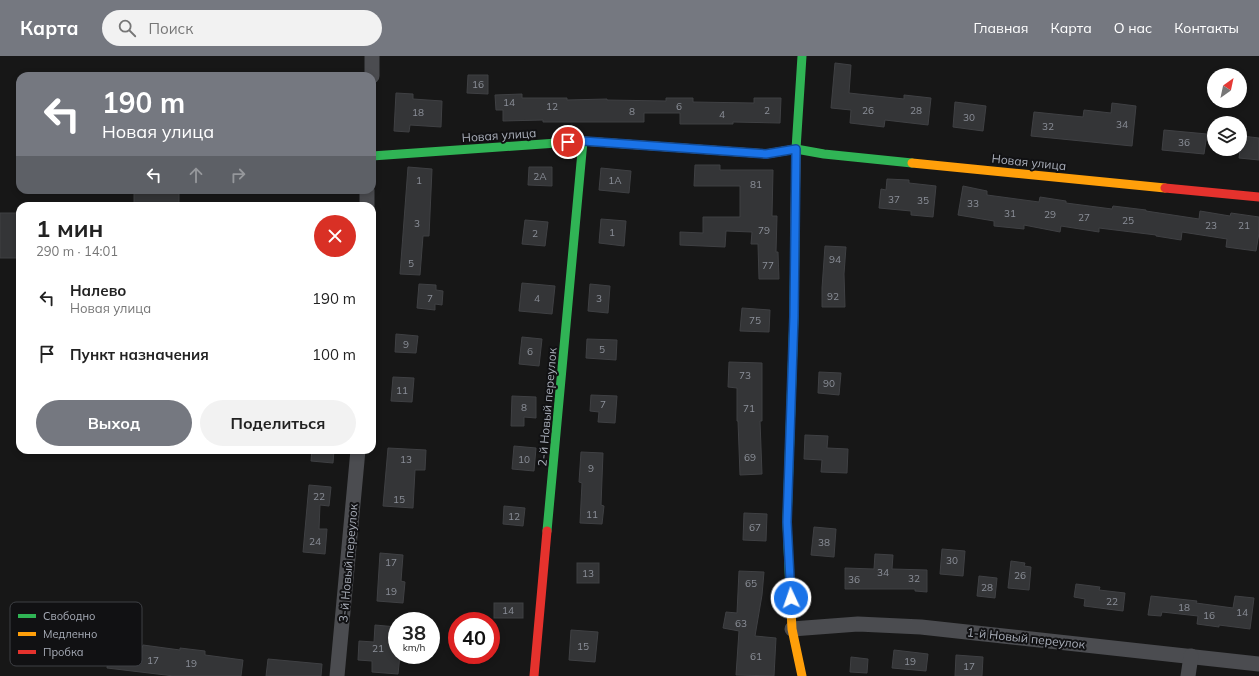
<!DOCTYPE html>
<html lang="ru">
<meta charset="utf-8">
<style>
:root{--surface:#fff;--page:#f2f2f2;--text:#222;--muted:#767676;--accent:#757880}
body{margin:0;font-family:Mulish,sans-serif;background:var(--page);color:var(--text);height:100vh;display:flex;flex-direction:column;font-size:15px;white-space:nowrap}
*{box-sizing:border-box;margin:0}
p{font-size:13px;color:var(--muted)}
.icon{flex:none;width:22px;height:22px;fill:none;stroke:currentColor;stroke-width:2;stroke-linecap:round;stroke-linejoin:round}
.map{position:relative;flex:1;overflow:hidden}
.drawer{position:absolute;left:16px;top:146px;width:360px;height:252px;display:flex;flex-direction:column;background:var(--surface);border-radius:12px;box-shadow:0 2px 6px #0003}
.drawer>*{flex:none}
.hud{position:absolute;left:16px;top:16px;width:360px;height:122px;border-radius:12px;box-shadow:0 2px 6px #0003;background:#757880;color:#fff;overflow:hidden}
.needle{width:26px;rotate:33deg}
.buttons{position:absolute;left:1207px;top:12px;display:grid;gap:8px}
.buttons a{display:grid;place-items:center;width:40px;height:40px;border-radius:50%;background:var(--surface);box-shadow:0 2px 6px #0003;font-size:20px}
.speed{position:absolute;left:388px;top:556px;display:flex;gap:8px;font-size:20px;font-weight:700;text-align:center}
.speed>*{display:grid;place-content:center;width:52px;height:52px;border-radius:50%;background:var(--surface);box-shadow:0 2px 6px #0003;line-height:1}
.speed small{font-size:10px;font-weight:400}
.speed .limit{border:6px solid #d22;background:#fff;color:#111}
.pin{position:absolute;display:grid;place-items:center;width:34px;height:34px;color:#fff;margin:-17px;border:2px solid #fff;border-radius:50%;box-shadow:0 1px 4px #0007}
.me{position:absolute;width:44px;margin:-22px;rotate:357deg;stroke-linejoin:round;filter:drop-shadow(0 0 3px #0008)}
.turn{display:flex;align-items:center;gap:14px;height:84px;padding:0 20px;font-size:18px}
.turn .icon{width:52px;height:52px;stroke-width:2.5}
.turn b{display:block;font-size:28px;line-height:34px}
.lanes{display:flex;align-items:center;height:38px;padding:0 20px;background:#0003;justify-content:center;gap:20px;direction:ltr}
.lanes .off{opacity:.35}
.round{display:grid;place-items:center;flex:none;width:42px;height:42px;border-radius:21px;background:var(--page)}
.head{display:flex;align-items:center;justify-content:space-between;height:68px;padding:0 20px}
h1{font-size:24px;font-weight:700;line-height:30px}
.action{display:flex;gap:8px;margin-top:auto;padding:8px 20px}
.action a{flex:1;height:46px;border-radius:24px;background:var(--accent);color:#fff;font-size:16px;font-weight:700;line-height:46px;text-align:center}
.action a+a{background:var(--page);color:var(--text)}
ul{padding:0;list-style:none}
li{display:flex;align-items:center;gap:12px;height:56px;padding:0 20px}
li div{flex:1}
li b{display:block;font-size:15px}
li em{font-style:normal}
header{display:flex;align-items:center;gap:24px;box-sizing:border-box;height:56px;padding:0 20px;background:var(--accent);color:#fff}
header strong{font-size:19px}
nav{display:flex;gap:22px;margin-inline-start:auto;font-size:14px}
.search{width:280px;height:36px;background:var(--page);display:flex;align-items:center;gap:10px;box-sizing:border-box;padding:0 14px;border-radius:22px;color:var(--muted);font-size:15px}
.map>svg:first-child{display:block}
.building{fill:#343537;stroke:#3f4043}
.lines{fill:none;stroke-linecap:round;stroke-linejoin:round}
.street{stroke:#4b4c50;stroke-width:15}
.fast{stroke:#30b455;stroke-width:9}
.slow{stroke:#ff9f0a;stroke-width:9}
.jam{stroke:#e5322d;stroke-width:9}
.route-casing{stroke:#114b97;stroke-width:10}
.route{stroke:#1a73e8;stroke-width:7}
.labels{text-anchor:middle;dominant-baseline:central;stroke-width:4;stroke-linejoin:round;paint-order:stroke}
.number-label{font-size:10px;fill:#8b8f98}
.street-label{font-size:12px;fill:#a8adb8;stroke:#111113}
.key{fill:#111113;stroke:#3e4045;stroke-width:1}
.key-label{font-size:11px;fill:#a8adb8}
</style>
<header>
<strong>Карта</strong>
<div class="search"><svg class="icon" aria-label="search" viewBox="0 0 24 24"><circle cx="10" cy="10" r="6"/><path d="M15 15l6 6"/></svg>Поиск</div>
<nav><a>Главная</a><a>Карта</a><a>О нас</a><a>Контакты</a></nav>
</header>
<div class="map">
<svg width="1259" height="620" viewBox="0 0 1259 620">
<rect width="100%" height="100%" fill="#171717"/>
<!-- building -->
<g class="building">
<polygon points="835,7 851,9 849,37 904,43 904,39 931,42 928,69 885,64 884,71 850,67 851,54 831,52"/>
<polygon points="468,19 488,19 488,38 467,37"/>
<polygon points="396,37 413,38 413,43 442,45 441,71 410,69 409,76 394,75"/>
<polygon points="522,38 522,42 567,42 567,44 607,43 607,44 666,45 666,42 693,42 693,46 754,47 754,42 781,42 780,67 733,66 733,68 680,68 680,57 644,57 644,66 543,66 543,64 503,65 503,54 496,54 495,39"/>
<polygon points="955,46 986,50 983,75 953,71"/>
<polygon points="1112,47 1136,50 1132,90 1031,80 1034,56 1083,61 1084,54 1111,57"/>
<polygon points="1164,74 1207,78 1204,98 1162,94"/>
<polygon points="1242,80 1259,82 1259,104 1239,102"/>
<polygon points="695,109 720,109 720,114 773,114 772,160 777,160 776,196 778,196 779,223 759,223 758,188 751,188 752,176 726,175 725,191 680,189 680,176 703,177 703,161 740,161 740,130 694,130"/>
<polygon points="408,111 432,113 429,180 423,180 420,219 400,218"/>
<polygon points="529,111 552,111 552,130 528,129"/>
<polygon points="601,112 631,115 629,137 599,134"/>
<polygon points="887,123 909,124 909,127 936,130 933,161 911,159 911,155 879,152 881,133 886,134"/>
<polygon points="963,130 987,135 987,139 1039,146 1040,141 1066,145 1066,147 1112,153 1113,150 1146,154 1146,155 1199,163 1200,155 1230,160 1231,157 1259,161 1259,177 1256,195 1226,191 1227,183 1182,176 1181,184 1156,180 1156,179 1099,172 1099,176 1061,170 1060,176 1024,169 1024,173 994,170 994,165 958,159"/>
<rect x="134" y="134" width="45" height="16"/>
<rect x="0" y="157" width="20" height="45"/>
<polygon points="601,163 626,165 624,190 599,187"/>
<polygon points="525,164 548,166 545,190 522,188"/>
<polygon points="825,190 846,191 844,218 845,251 822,251 822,232"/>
<polygon points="522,227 555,230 552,258 519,255"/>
<polygon points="419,228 436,229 436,234 443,235 442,249 435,248 435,254 417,252"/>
<polygon points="590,228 610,230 608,257 588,255"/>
<polygon points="742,252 770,254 769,276 740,275"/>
<polygon points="396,278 418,280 416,297 395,296"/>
<polygon points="522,281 542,283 539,310 519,308"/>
<polygon points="587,283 617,284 616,304 586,302"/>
<polygon points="729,306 762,307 762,365 760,365 762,418 740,419 738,365 737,365 737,332 728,331"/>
<polygon points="819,316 841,317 839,339 818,337"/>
<polygon points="393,321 414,322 412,346 391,345"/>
<polygon points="591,339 617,340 615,367 598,366 599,356 590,355"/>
<polygon points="512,340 536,341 536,362 524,361 524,370 511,370"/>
<polygon points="805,379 828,380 827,392 848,393 847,417 821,416 822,404 804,403"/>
<polygon points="514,390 536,392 534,415 512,413"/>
<polygon points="388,392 426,394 425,414 415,414 413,452 383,450"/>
<polygon points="312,394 334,394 333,407 311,405"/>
<polygon points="581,396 603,397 601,449 604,450 602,468 580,467 582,427 579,426"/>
<polygon points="309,429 331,431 329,450 320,449 319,473 327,473 325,498 303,496"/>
<polygon points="504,450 525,452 523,470 503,468"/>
<polygon points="744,457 767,458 766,485 743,484"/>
<polygon points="814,471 836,473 834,501 811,499"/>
<polygon points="942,493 965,495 963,520 940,518"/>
<polygon points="380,497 403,499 401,525 405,526 403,547 377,545"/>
<polygon points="875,498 893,499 892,513 927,514 927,536 915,535 915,533 845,533 845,512 874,513"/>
<polygon points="1011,505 1025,507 1024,510 1031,511 1029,534 1008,532"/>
<rect x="577" y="507" width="22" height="20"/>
<polygon points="739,515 764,516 762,539 755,580 776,582 774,620 736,619 739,575 723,572 726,556 737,557"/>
<polygon points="979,520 997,522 995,542 977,540"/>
<polygon points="1076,528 1100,531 1099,534 1125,537 1123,555 1084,550 1085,543 1074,541"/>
<polygon points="1151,540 1197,545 1196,547 1233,552 1235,540 1254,542 1250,573 1219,569 1219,571 1197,568 1198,560 1162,556 1161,560 1148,559"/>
<rect x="494" y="547" width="29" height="15"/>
<polygon points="375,569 397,571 397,599 400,599 398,618 372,616 372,605 358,604 359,585 374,586"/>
<polygon points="64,570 85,572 83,585 142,592 143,589 180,594 180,592 205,595 205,599 243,604 241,620 174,620 107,612 108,603 82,600 80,609 22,602 23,589 12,587 14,575 63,581"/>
<polygon points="571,574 598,576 595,606 569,604"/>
<polygon points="894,594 928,598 926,615 892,612"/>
<polygon points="956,599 983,601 982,620 955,620"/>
<polygon points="851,601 868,603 867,617 850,616"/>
<polygon points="268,603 322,608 321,620 266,620"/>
</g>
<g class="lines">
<!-- street -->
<g class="street">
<polyline points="372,20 372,0"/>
<polyline points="367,150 367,134"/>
<polyline points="792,573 858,568 921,571 1259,608"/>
<polyline points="337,620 358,394"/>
<polyline points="1188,620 1191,600"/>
</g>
<!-- fast -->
<g class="fast">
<polyline points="802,0 796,93 824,98 912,107"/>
<polyline points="372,100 557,87"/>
<polyline points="547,475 583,85"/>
<polyline points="790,536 787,466 794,260 795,174"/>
</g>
<!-- slow -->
<g class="slow">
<polyline points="557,87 583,85 766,98 796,93 795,174"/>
<polyline points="912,107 1165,132"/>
<polyline points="790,536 792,573 802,620"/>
</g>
<!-- jam -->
<g class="jam">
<polyline points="1165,132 1259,141"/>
<polyline points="534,620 547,475"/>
</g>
</g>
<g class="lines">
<!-- route casing -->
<g class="route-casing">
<polyline id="route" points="568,86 583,85 766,98 796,93 794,260 787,466 791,542"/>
</g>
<!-- route -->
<use href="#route" class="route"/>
</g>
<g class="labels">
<!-- number labels -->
<g class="number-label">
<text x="478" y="28">16</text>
<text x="509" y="46">14</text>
<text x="552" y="50">12</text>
<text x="679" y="50">6</text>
<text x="767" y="54">2</text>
<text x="868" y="54">26</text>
<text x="916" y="54">28</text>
<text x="632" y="55">8</text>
<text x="418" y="56">18</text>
<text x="722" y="58">4</text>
<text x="969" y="61">30</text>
<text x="1122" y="68">34</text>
<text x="1048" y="70">32</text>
<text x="1184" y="86">36</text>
<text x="540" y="120">2А</text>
<text x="419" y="124">1</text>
<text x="615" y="124">1А</text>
<text x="756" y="128">81</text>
<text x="894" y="143">37</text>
<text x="923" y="144">35</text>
<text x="973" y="147">33</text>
<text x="1010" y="157">31</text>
<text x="1050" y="158">29</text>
<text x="1084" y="161">27</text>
<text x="1128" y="164">25</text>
<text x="417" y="167">3</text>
<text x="1211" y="169">23</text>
<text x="1244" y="169">21</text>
<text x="764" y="174">79</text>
<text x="612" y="176">1</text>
<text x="535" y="177">2</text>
<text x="835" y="203">94</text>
<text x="411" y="207">5</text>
<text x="768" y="209">77</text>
<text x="833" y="240">92</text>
<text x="430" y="242">7</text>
<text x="537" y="242">4</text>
<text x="599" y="242">3</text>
<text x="755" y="264">75</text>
<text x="406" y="288">9</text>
<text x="602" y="293">5</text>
<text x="530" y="295">6</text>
<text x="745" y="319">73</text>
<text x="829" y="327">90</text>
<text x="402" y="334">11</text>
<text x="603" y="348">7</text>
<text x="524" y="351">8</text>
<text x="749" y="352">71</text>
<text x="750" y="401">69</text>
<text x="406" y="403">13</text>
<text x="524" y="403">10</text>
<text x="591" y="412">9</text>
<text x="319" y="440">22</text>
<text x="399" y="443">15</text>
<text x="592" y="458">11</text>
<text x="514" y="460">12</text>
<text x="755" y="471">67</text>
<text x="315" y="485">24</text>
<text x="824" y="486">38</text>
<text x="952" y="504">30</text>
<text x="391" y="506">17</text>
<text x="883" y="516">34</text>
<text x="588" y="517">13</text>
<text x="1020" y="519">26</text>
<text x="914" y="522">32</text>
<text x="854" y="523">36</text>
<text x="751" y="527">65</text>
<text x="987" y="531">28</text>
<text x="391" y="535">19</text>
<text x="1112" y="545">22</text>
<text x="1184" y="551">18</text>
<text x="508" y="554">14</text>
<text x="1242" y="556">14</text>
<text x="1209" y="559">16</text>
<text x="741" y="567">63</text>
<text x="583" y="590">15</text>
<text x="378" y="592">21</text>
<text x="756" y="600">61</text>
<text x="153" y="604">17</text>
<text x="910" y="605">19</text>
<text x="191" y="607">19</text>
<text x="969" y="610">17</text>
</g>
<!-- street labels -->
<g class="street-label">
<text transform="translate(499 79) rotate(-4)">Новая улица</text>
<text transform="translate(1029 106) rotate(6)">Новая улица</text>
<text transform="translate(547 351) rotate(-85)">2-й Новый переулок</text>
<text transform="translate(348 507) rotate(-85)">3-й Новый переулок</text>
<text transform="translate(1026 582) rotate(6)">1-й Новый переулок</text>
</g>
</g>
<!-- legend -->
<rect x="10" y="546" width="132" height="64" rx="6" class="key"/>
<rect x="18" y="558" width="18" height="4" fill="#30b455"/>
<rect x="18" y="576" width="18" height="4" fill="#ff9f0a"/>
<rect x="18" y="594" width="18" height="4" fill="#e5322d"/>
<g class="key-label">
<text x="43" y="564">Свободно</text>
<text x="43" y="582">Медленно</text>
<text x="43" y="600">Пробка</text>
</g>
</svg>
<div class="buttons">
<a><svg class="needle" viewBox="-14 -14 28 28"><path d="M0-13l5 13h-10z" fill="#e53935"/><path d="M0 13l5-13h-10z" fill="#767676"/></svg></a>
<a><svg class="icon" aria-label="layers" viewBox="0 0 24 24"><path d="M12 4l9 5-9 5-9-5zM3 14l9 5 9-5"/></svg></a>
</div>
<div class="speed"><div>38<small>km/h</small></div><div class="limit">40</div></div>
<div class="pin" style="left:568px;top:86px;background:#d93025"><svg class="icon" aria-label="arrive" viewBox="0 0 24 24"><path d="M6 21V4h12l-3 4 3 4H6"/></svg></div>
<svg class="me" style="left:791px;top:542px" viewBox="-20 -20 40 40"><circle r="17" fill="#1a73e8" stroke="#fff" stroke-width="3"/><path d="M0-11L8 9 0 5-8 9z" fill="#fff"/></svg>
<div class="hud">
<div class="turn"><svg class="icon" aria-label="left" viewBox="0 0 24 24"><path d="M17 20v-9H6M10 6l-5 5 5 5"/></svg><div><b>190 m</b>Новая улица</div></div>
<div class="lanes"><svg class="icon" aria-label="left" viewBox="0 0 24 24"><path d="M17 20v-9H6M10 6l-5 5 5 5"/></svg><svg class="icon off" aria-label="ahead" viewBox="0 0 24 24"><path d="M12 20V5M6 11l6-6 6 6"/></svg><svg class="icon off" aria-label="right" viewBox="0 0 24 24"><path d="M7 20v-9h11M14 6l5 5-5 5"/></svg></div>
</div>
<section class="drawer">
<div class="head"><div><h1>1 мин</h1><p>290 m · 14:01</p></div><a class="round" style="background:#d93025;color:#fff"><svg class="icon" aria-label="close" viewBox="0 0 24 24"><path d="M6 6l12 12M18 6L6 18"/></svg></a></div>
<ul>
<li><svg class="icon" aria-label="left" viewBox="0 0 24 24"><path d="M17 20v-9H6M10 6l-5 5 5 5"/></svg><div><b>Налево</b><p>Новая улица</p></div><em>190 m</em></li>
<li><svg class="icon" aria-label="arrive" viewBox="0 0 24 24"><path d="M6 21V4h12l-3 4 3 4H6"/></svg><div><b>Пункт назначения</b></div><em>100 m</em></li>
</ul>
<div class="action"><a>Выход</a><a>Поделиться</a></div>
</section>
</div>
